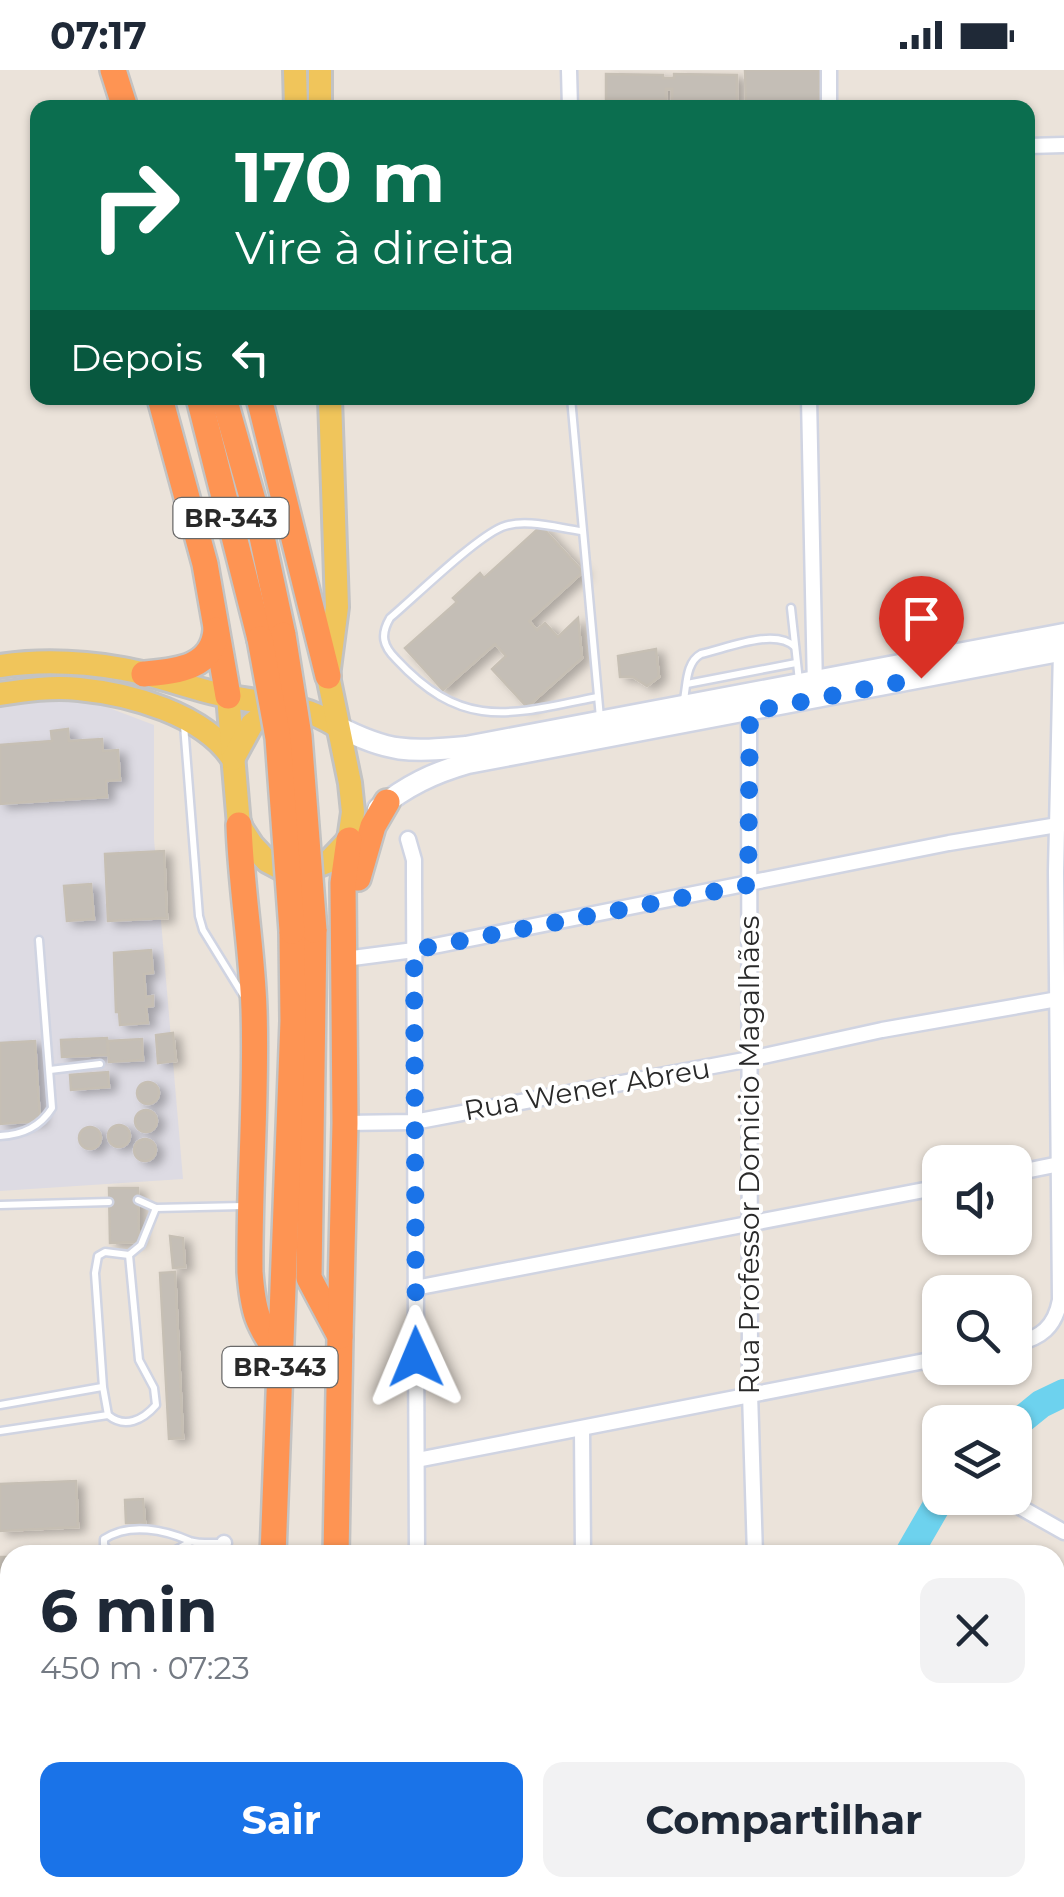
<!DOCTYPE html>
<html lang="pt">
<meta charset="utf-8">
<style>
:root{--surface:#fff;--page:#f2f2f3;--text:#1f2937;--muted:#747a83;--accent:#1a73e8}
body{margin:0;font-family:Montserrat,sans-serif;background:var(--page);color:var(--text);height:100vh;display:flex;flex-direction:column;font-size:38px;white-space:nowrap}
*{box-sizing:border-box;margin:0}
p{font-size:32px;color:var(--muted)}
.icon{flex:none;width:55px;height:55px;fill:none;stroke:currentColor;stroke-width:2;stroke-linecap:round;stroke-linejoin:round}
.map{position:relative;flex:1;overflow:hidden}
.panel{position:absolute;left:0px;top:1475px;width:1065px;height:352px;display:flex;flex-direction:column;background:var(--surface);border-radius:30px 30px 0 0;box-shadow:0 2px 8px #0004}
.panel>*{flex:none}
.guide{position:absolute;left:30px;top:30px;width:1005px;height:305px;border-radius:20px;box-shadow:0 2px 8px #0004;background:#0b6e4f;color:#fff;overflow:hidden}
.controls{position:absolute;left:922px;top:1075px;display:grid;gap:20px}
.controls a{display:grid;place-items:center;width:110px;height:110px;border-radius:20px;background:var(--surface);box-shadow:0 2px 8px #0004;font-size:50px}
.pin{position:absolute;display:grid;place-items:center;width:85px;height:85px;color:#fff;margin:-102px -42px;border-radius:50% 50% 50% 0;rotate:-45deg;box-shadow:0 0 10px #0007}
.pin .icon{rotate:45deg}
.me{position:absolute;width:110px;margin:-55px;rotate:359deg;stroke-linejoin:round;filter:drop-shadow(0 0 8px #0008)}
.turn{display:flex;align-items:center;gap:35px;height:210px;padding:0 40px;font-size:45px}
.turn .icon{width:130px;height:130px;stroke-width:2.5}
.turn b{display:block;font-size:70px;line-height:85px}
.then{display:flex;align-items:center;height:95px;padding:0 40px;background:#0003;gap:20px;font-size:38px}
.round{display:grid;place-items:center;flex:none;width:105px;height:105px;border-radius:20px;background:var(--page)}
.headline{display:flex;align-items:center;justify-content:space-between;height:170px;padding:0 40px}
h1{font-size:60px;font-weight:700;line-height:75px}
.primary-button{display:flex;gap:20px;margin-top:auto;padding:20px 40px}
.primary-button a{flex:1;height:115px;border-radius:20px;background:var(--accent);color:#fff;font-size:40px;font-weight:700;line-height:115px;text-align:center}
.primary-button a+a{background:var(--page);color:var(--text)}
.status{display:flex;justify-content:space-between;align-items:center;height:70px;padding:0 50px;background:var(--surface);direction:ltr}
.status svg{height:28px;fill:currentColor}
.map>svg:first-child{display:block}
.industrial{fill:#dddbe3}
.green{fill:#b4e296}
.lines{fill:none;stroke-linecap:round;stroke-linejoin:round}
.river{stroke:#6dd2ee;stroke-width:28}
.building{fill:#c4beb6;stroke:#c6bfb4;stroke-width:2.5;filter:url(#shadow)}
.lane-casing{stroke:#d0d4e2;stroke-width:11}
.street-casing{stroke:#d0d4e2;stroke-width:19}
.secondary-casing{stroke:#d0d4e2;stroke-width:25}
.primary-casing{stroke:#c3c3c3;stroke-width:28}
.highway-casing{stroke:#c3c3c3;stroke-width:30}
.lane{stroke:#fff;stroke-width:6}
.street{stroke:#fff;stroke-width:14}
.secondary{stroke:#fff;stroke-width:20}
.primary{stroke:#f0c55b;stroke-width:22}
.highway{stroke:#fe9453;stroke-width:25}
.highway-bridge-casing{stroke:#c3c3c3;stroke-width:30;stroke-linecap:butt}
.highway-bridge{stroke:#fe9453;stroke-width:25}
.route{stroke:#1a73e8;stroke-width:18;stroke-dasharray:0 32.4}
.labels{text-anchor:middle;dominant-baseline:central;stroke-width:8;stroke-linejoin:round;paint-order:stroke}
.shield{fill:#fff;stroke:#696969;stroke-width:2.5}
.shield-label{font-size:25px;font-weight:bold;fill:#292929}
.street-label{font-size:28px;fill:#292929;stroke:#fff}
</style>
<div class="status"><b>07:17</b><svg viewBox="0 0 49 12"><path d="M0 12V9h3v3zM5 12V6h3v6zM10 12V3h3v9zM15 12V0h3v12zM26 1h20v11H26zM47 4h2v5h-2z"/></svg></div>
<div class="map">
<svg width="1064" height="1827" viewBox="0 0 1064 1827">
<defs>
<filter id="shadow"><feDropShadow dx="7" dy="4" stdDeviation="5" flood-color="#0004"/></filter>
</defs>
<rect width="100%" height="100%" fill="#ebe3da"/>
<!-- industrial -->
<polygon class="industrial" points="80,627 154,655 154,769 183,1109 0,1121 0,637"/>
<!-- green -->
<polygon class="green" points="1055,1699 1064,1704 1064,1822 1061,1827 955,1827 961,1818 1055,1818"/>
<g class="lines">
<!-- river -->
<g class="river">
<polyline points="1015,1355 1041,1334 1064,1323"/>
<polyline points="908,1485 941,1428"/>
<polyline points="941,1820 949,1827"/>
</g>
</g>
<!-- building -->
<g class="building">
<polygon points="745,0 819,0 820,38 746,38"/>
<polygon points="606,4 663,5 663,8 674,8 674,4 737,5 737,31 672,31 672,19 666,19 666,30 606,30"/>
<polygon points="541,456 583,502 529,551 537,560 545,553 558,567 578,548 582,588 527,637 492,599 506,586 495,574 443,620 405,578 457,532 453,528 480,503 484,508"/>
<polygon points="656,579 659,607 647,616 633,607 620,607 618,586"/>
<polygon points="68,659 69,671 102,669 103,681 118,680 120,710 106,711 107,727 0,734 0,675 52,671 51,661"/>
<polygon points="164,781 167,848 108,851 105,784"/>
<polygon points="91,814 94,849 67,851 64,816"/>
<polygon points="151,880 153,903 144,904 146,927 153,926 153,936 146,937 148,953 120,955 119,942 116,942 114,883"/>
<polygon points="173,963 176,991 158,993 156,965"/>
<polygon points="107,968 108,985 62,987 61,970"/>
<polygon points="142,969 143,990 109,992 108,971"/>
<polygon points="35,971 40,1051 0,1054 0,973"/>
<polygon points="108,1002 109,1017 71,1020 70,1005"/>
<circle cx="148" cy="1023" r="11"/>
<circle cx="146" cy="1051" r="11"/>
<circle cx="119" cy="1066" r="11"/>
<circle cx="90" cy="1068" r="11"/>
<circle cx="145" cy="1080" r="11"/>
<polygon points="109,1118 138,1118 139,1172 110,1173"/>
<polygon points="170,1166 183,1168 185,1197 173,1198"/>
<polygon points="175,1202 183,1368 169,1369 160,1203"/>
<polygon points="76,1411 78,1457 0,1461 0,1414"/>
<polygon points="143,1429 145,1453 126,1453 125,1430"/>
<polygon points="0,1487 10,1487 10,1534 0,1535"/>
<polygon points="10,1557 10,1616 0,1617 0,1558"/>
<polygon points="10,1750 10,1787 0,1788 0,1751"/>
</g>
<g class="lines">
<!-- lane casing -->
<g class="lane-casing">
<g id="lane">
<polyline points="571,328 600,648"/>
<path d="M581 461C558 458 524 448 502 457 474 469 416 526 390 548 380 565 383 576 396 589 463 661 509 645 597 627"/>
<polyline points="791,538 799,611"/>
<polyline points="687,614 796,593"/>
<path d="M684 629C687 614 686 592 701 584 725 579 775 557 795 577"/>
<polyline points="184,655 199,846 203,860 243,925"/>
<polyline points="50,1000 100,994"/>
<path d="M0 1066C23 1065 40 1057 52 1038L39 870"/>
<polyline points="138,1130 156,1138 243,1136"/>
<polyline points="0,1135 109,1132"/>
<path d="M129 1185 139 1290 154 1318 156 1335C143 1350 125 1359 108 1345L103 1317 95 1203 98 1186 105 1182 129 1185 141 1175 156 1138"/>
<polyline points="0,1335 102,1317"/>
<polyline points="0,1361 108,1345"/>
<path d="M111 1485 104 1475V1469C130 1452 165 1460 190 1471 199 1474 213 1473 223 1473"/>
<polyline points="167,1485 190,1472"/>
</g>
</g>
<!-- street casing -->
<g class="street-casing">
<g id="street">
<polyline points="569,0 570,38"/>
<polyline points="829,38 829,0"/>
<polyline points="1028,76 1064,75"/>
<polyline points="809,328 815,618"/>
<polyline points="749,631 750,1323 755,1485"/>
<polyline points="408,769 414,790 414,813 417,1485"/>
<polyline points="345,889 414,880 949,773 1064,754"/>
<polyline points="345,1053 414,1052 750,989 882,960 1064,928"/>
<polyline points="1015,1103 1064,1093"/>
<polyline points="415,1218 940,1117"/>
<path d="M1015 1274C1041 1268 1055 1257 1060 1230L1056 802 1061 580"/>
<polyline points="582,1360 583,1485"/>
<polyline points="417,1390 940,1288"/>
<polyline points="1004,1428 1064,1462"/>
<polyline points="219,1485 224,1473"/>
<polyline points="0,1655 10,1655"/>
<polyline points="1055,1668 1064,1675"/>
<polyline points="421,1818 421,1827"/>
<polyline points="756,1818 756,1827"/>
<polyline points="503,1827 557,1818"/>
<polyline points="589,1827 589,1818"/>
<polyline points="923,1827 928,1818"/>
</g>
</g>
<!-- secondary casing -->
<g class="secondary-casing">
<g id="secondary">
<path d="M337 656C389 683 409 682 466 677L1064 564"/>
<path d="M378 739C406 716 433 703 468 693L1064 580"/>
</g>
</g>
<!-- primary casing -->
<g class="primary-casing">
<g id="primary">
<polyline points="295,0 296,38"/>
<polyline points="320,0 320,38"/>
<path d="M0 596C40 590 83 592 123 599 158 605 192 619 227 626 269 635 299 632 337 656"/>
<path d="M0 624C26 620 52 616 79 619 130 624 204 644 233 689"/>
<polyline points="228,626 239,755 252,775 267,791 286,801 304,801 329,791 349,770 353,742 350,713 328,606 337,537 330,328"/>
<polyline points="233,689 252,654 277,634"/>
</g>
</g>
<!-- highway casing -->
<g class="highway-casing">
<g id="highway">
<polyline points="113,0 125,38"/>
<polyline points="160,328 205,494 228,626"/>
<polyline points="199,328 260,569"/>
<polyline points="224,328 258,448 283,565"/>
<polyline points="259,328 328,606"/>
<path d="M144 604C175 601 213 599 216 560"/>
<path d="M239 755C241 817 252 878 254 939 257 1027 249 1114 250 1202 253 1241 257 1255 281 1287"/>
<polyline points="358,808 373,756 387,732"/>
<polyline points="314,860 309,1208 340,1266 336,1485"/>
<polyline points="340,1266 345,1053 343,813 349,770"/>
<polyline points="273,1485 293,951 292,861"/>
<polyline points="261,1827 262,1818"/>
<polyline points="333,1827 333,1818"/>
</g>
</g>
<!-- lane -->
<use href="#lane" class="lane"/>
<!-- street -->
<use href="#street" class="street"/>
<!-- secondary -->
<use href="#secondary" class="secondary"/>
<!-- primary -->
<use href="#primary" class="primary"/>
<!-- highway -->
<use href="#highway" class="highway"/>
<!-- highway-bridge casing -->
<g class="highway-bridge-casing">
<g id="highway-bridge">
<polyline points="283,565 299,666 314,860"/>
<polyline points="260,569 278,668 292,861"/>
</g>
</g>
<!-- highway-bridge -->
<use href="#highway-bridge" class="highway-bridge"/>
</g>
<g class="lines">
<!-- route -->
<polyline class="route" points="416,1287 414,880 748,815 750,642 921,608"/>
</g>
<g class="labels">
<!-- shield labels -->
<g class="shield">
<rect x="173.5" y="428" width="115" height="40" rx="8"/>
<rect x="222.5" y="1277" width="115" height="40" rx="8"/>
</g>
<g class="shield-label">
<text x="231" y="448">BR-343</text>
<text x="280" y="1297">BR-343</text>
</g>
<!-- street labels -->
<g class="street-label">
<text transform="translate(587 1019) rotate(-10)">Rua Wener Abreu</text>
<text transform="translate(749 1085) rotate(-90)">Rua Professor Domicio Magalhães</text>
</g>
</g>
</svg>
<div class="controls">
<a><svg class="icon" aria-label="sound" viewBox="0 0 24 24"><path d="M4 9h4l5-4v14l-5-4H4zM17 9q2 3 0 6"/></svg></a>
<a><svg class="icon" aria-label="search" viewBox="0 0 24 24"><circle cx="10" cy="10" r="6"/><path d="M15 15l6 6"/></svg></a>
<a><svg class="icon" aria-label="layers" viewBox="0 0 24 24"><path d="M12 4l9 5-9 5-9-5zM3 14l9 5 9-5"/></svg></a>
</div>
<div class="pin" style="left:921px;top:608px;background:#d93025"><svg class="icon" aria-label="arrive" viewBox="0 0 24 24"><path d="M6 21V4h12l-3 4 3 4H6"/></svg></div>
<svg class="me" style="left:416px;top:1287px" viewBox="-20 -20 40 40"><path d="M0-17L14 15 0 8-14 15z" fill="#1a73e8" stroke="#fff" stroke-width="4"/></svg>
<div class="guide">
<div class="turn"><svg class="icon" aria-label="right" viewBox="0 0 24 24"><path d="M7 20v-9h11M14 6l5 5-5 5"/></svg><div><b>170 m</b>Vire à direita</div></div>
<div class="then">Depois<svg class="icon" aria-label="left" viewBox="0 0 24 24"><path d="M17 20v-9H6M10 6l-5 5 5 5"/></svg></div>
</div>
<section class="panel">
<div class="headline"><div><h1>6 min</h1><p>450 m · 07:23</p></div><a class="round"><svg class="icon" aria-label="close" viewBox="0 0 24 24"><path d="M6 6l12 12M18 6L6 18"/></svg></a></div>
<div class="primary-button"><a>Sair</a><a>Compartilhar</a></div>
</section>
</div>
